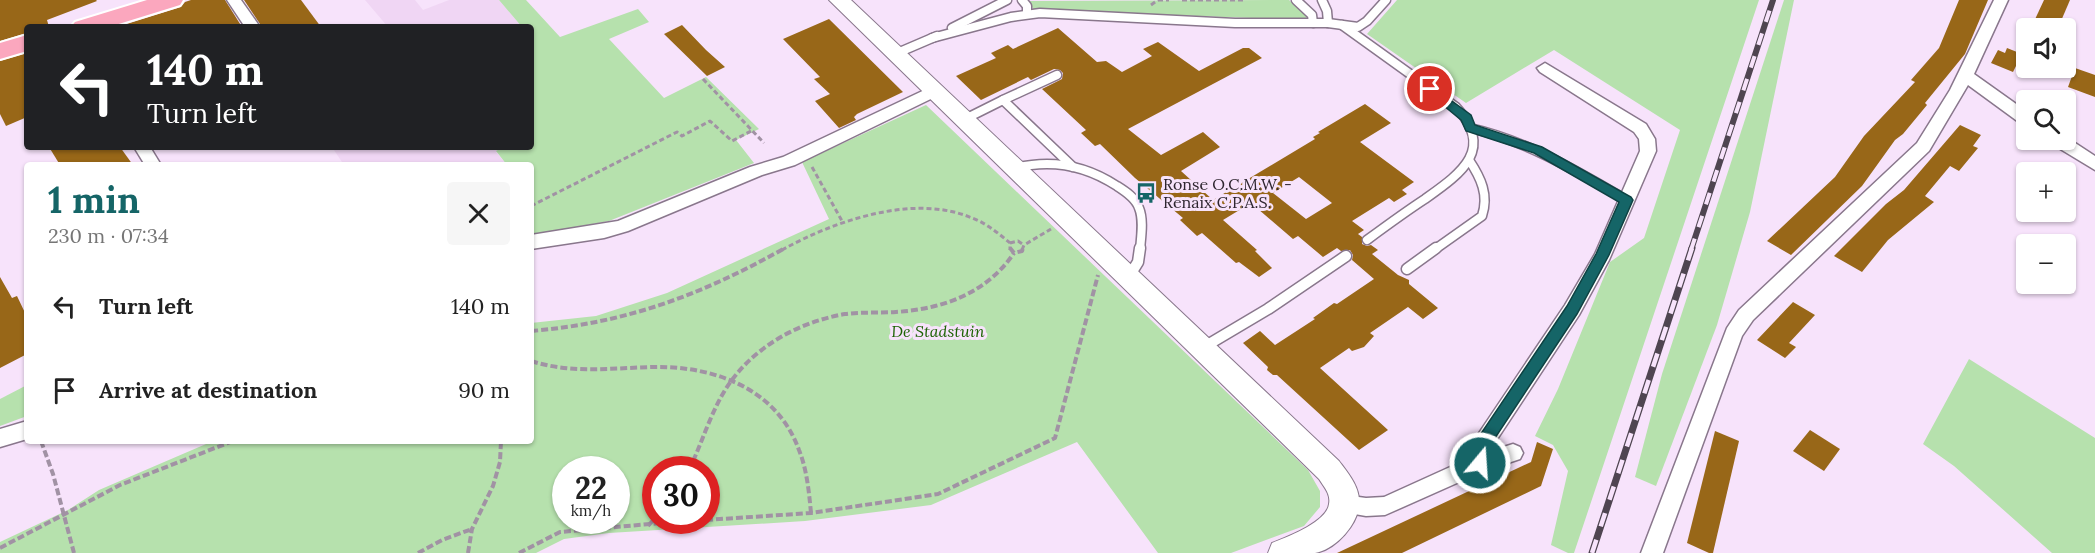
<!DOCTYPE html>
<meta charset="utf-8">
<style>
:root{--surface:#fff;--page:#f6f6f6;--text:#222;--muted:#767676;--accent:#156567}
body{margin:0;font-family:Lora,serif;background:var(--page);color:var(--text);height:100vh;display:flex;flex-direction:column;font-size:22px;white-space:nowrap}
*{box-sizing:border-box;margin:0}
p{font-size:20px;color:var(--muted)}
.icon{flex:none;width:33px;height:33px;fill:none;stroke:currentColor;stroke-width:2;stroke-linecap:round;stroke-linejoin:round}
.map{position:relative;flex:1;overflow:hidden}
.side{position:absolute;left:24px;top:162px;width:510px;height:282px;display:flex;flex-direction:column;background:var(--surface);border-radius:6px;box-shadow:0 2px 4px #0004}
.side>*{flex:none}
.hud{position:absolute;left:24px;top:24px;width:510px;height:126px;border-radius:6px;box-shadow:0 2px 4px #0004;background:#202124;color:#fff;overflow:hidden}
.controls{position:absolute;left:2016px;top:18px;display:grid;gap:12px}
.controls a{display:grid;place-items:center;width:60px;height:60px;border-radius:6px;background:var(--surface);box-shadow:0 2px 4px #0004;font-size:30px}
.speed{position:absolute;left:552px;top:456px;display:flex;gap:12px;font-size:30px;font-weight:700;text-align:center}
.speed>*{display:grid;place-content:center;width:78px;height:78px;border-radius:50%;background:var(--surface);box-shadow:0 2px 4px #0004;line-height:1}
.speed small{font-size:15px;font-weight:400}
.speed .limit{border:9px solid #d22;background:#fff;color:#111}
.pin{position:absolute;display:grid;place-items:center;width:51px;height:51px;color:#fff;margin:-26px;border:3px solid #fff;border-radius:50%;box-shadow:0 2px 6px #0007}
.me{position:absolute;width:66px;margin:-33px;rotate:18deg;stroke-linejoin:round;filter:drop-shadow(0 0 4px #0008)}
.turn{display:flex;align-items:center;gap:21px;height:126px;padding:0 24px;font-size:27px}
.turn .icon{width:78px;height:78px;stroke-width:2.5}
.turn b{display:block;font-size:42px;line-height:51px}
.round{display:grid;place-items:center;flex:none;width:63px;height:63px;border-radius:6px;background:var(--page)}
.head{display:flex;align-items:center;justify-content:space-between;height:102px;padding:0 24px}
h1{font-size:36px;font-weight:800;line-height:45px;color:var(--accent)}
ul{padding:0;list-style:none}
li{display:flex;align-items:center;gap:18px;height:84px;padding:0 24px}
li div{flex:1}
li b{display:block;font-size:22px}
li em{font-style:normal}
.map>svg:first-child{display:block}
.built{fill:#f0d6f4}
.green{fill:#b6e1ad;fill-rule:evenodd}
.building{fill:#986718;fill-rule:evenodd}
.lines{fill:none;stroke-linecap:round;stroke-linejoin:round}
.lane-far1-casing{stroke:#89778c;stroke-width:11}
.lane-casing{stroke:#89778c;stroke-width:13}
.street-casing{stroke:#89778c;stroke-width:3}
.secondary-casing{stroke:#89778c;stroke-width:2}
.primary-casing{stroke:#fff;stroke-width:4}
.path-far1{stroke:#a192a4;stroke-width:3;stroke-dasharray:5 3;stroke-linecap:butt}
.path{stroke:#a192a4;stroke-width:4;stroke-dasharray:7 3;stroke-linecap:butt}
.lane-far1{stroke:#fff;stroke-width:8}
.lane{stroke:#fff;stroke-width:10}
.street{fill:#fff;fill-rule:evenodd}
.secondary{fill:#fff;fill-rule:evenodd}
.primary{fill:#fba7be;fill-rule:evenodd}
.rail-far1-casing{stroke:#4f4551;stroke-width:6}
.rail-casing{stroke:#4f4551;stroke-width:7}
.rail-far1{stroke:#f7e3fb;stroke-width:4;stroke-dasharray:12;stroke-linecap:butt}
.rail{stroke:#f7e3fb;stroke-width:4.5;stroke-dasharray:14;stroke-linecap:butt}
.route{fill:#156567;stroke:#0e4243;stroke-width:1.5}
.labels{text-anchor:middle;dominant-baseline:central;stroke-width:6;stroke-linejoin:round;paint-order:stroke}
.poi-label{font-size:16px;fill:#2e262f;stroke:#f7e3fb;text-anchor:start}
.park-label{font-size:16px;font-style:italic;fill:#1c6303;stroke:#f7e3fb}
</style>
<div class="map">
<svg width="2095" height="553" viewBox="0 0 2095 553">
<rect width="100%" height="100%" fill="#f7e3fb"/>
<!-- built -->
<g class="built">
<polygon points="365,0 415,0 423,10 449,0 499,0 522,27 388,27"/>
<polygon points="332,147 504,147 496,152 507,165 344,165"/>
</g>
<!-- green -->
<g class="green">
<polygon points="499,0 526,0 560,37 638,9 649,22 609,39 664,98 706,77 759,129 736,140 754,163 609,221 531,235 531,165 507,165 496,151 504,147 531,147 531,42 533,41 531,27 522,27"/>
<polygon points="1289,0 1307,16 1306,20 1034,10 1028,1"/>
<polygon points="1397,0 1759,0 1574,553 1568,553 1551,545 1568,471 1553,445 1535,436 1558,389 1610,262 1644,238 1680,130 1554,50 1466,103 1367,34"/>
<polygon points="1784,0 1794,0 1750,212 1717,325 1656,486 1635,477 1662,374"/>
<path d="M926 105 1308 470 1320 491V507L1304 526 1231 553H1158L1077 442 931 505 805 521 609 533 564 539 536 553H0V542L68 510 99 490 213 441H531V323L596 316 667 293 829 219 802 162ZM566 470H616V520H566ZM656 470H706V520H656Z"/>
<polygon points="1969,359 2095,438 2095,553 2052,553 1954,466 1923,444"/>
<polygon points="27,385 27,416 0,426 0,399"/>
</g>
<!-- building -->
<g class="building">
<polygon points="0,0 96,0 97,1 47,20 49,27 27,27 27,33 0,41"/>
<polygon points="191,0 225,0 242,27 117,27 181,7 185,2"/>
<polygon points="244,0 301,0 321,27 262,27"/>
<polygon points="1959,0 1988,0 1965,54 1925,103 1927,105 1903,134 1895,140 1862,186 1791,255 1767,241 1835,177 1864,136 1915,82 1911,80 1939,48"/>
<polygon points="2044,0 2070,0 2058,28 2031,28"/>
<polygon points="829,19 903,92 857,114 854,117 856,120 839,128 815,101 830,94 814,79 820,77 783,39"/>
<polygon points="682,25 706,50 725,67 707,76 664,34"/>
<path d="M1058 28 1097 62 1106 61 1122 72 1152 56 1143 49 1158 42 1199 71 1243 48H1249L1262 58 1128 129 1161 155 1203 132 1220 147 1181 171 1213 200 1315 139 1313 137 1320 133 1318 132 1365 104 1391 123 1360 142 1414 182 1402 190 1407 194 1394 202 1389 198 1352 221 1364 230 1358 234 1362 237V244L1367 246 1371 245 1378 250 1372 254 1398 275 1409 280V284L1438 308 1423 319 1408 307 1370 333 1374 336 1364 347 1352 351 1349 348 1320 368 1388 430 1359 450 1277 375H1273L1267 370 1268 367 1243 343 1260 331 1275 345 1315 319 1313 318 1334 303 1337 304 1374 279 1352 260 1353 255 1350 250 1341 251 1337 248 1323 257 1298 236 1293 239 1251 203 1223 220 1257 250 1255 251 1272 268 1259 277 1239 262 1236 263 1202 233 1197 236 1180 220 1183 218 1135 178 1100 144 1095 146 1081 133 1086 130 1042 89 1062 79 1063 73 1060 70 1054 69 1031 80 1028 77 981 100 956 76 996 58 991 53 1008 45 1013 49ZM1299 177 1332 203 1306 219 1273 193Z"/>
<polygon points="2007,48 2022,54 2013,72 1991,63 1998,50 2005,53"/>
<polygon points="27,53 27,117 6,126 0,114 0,61"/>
<polygon points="2075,68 2095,75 2095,97 2068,87"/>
<polygon points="1960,125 1981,135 1973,146 1978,148 1959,171 1950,166 1925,196 1934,202 1888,240 1862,272 1834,256 1886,204 1904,190"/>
<polygon points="49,147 120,147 133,165 60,165"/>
<polygon points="0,277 12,298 17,296 27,317 27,354 0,368"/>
<polygon points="1793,302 1815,315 1789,343 1796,347 1785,358 1757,340"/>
<polygon points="1810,430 1840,449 1824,471 1793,451"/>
<polygon points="1715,431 1739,441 1713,553 1709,553 1687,543"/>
<polygon points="1537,442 1553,449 1541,486 1402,553 1337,553 1531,462"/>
</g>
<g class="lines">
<!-- lane-far1 casing -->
<g class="lane-far1-casing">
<g id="lane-far1">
<polyline points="1022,0 1027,6 1027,14"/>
<polyline points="1296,0 1312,15 1313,23"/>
<polyline points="1322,0 1327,11 1328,23"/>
<path d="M1342 25 1456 107C1496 150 1460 174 1425 199 1405 212 1386 226 1367 240"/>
<polyline points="952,28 1007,0"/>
<polyline points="932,38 1011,17 1040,13 1235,23 1328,23 1358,27 1367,21 1386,0"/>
<polyline points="895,54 937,36"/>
<polyline points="1003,100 1057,75"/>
<polyline points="963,120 1003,100 1073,167"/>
<path d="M1470 128C1528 141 1576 171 1627 200"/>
<path d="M1015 168C1051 159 1085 165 1117 186 1125 191 1136 198 1139 208 1144 220 1141 237 1140 250"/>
<path d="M1434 250 1482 216C1489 195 1481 178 1469 160"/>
</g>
</g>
<!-- lane casing -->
<g class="lane-casing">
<g id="lane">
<polyline points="1407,269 1436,248"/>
<polyline points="1128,278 1138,262 1140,248"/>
<polyline points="1204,347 1268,309 1346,256"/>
</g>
</g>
<!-- street casing -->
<g class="street-casing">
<g id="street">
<polygon points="227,0 241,0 260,27 245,27"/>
<polygon points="1994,0 2008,0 1974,74 2026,111 2026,124 2020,123 1968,85 1929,151 1753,320 1742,336 1663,553 1641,553 1727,328 1739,310 1917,143 1950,90"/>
<polygon points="1545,63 1646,124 1655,139 1656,151 1609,260 1579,315 1492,447 1491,451 1513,444 1520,447 1523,453 1520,459 1484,471 1385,515 1366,516 1337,511 1334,504 1337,497 1344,495 1366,498 1384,497 1470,458 1475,439 1565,305 1595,254 1640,151 1639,139 1634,132 1540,72 1537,68"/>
<polygon points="933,86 939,87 941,91 939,95 795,165 762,175 628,231 604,238 531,249 531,235 618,221 750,167 783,157"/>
<polygon points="2066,137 2095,156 2095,170 2052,144 2050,140 2066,140"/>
<polygon points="134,147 150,147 161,165 145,165"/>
<polygon points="27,421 27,439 0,447 0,429"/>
</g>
</g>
<!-- secondary casing -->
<g class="secondary-casing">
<path id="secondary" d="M829 0H851L1339 461C1348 473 1360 487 1359 503 1359 524 1335 550 1315 553 1300 553 1283 553 1268 553L1272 543C1287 537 1327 522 1329 504 1331 494 1324 487 1319 479Z"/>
</g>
<!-- primary casing -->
<g class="primary-casing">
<g id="primary">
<polygon points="147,0 183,0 180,5 109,27 71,27 75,22"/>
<polygon points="27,35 27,51 0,59 0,43"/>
</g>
</g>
<!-- path-far1 -->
<g class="path-far1">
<polyline points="1158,0 1169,0"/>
<polyline points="1182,0 1244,0"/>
<polyline points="1151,5 1158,0"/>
<polyline points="703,79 764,143"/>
<polyline points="812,167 842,221"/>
<polyline points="531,206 677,132 682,136 710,121 732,141 753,130"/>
<polyline points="1010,243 1018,241 1024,245"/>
<path d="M782 250C834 221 914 193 972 218 986 223 998 233 1010 243V250"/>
<polyline points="1022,250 1024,245 1051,229"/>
</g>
<!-- path -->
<g class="path">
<polyline points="1010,248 1014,253 1022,251 1023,248"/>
<path d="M531 331C627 323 701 295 785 248"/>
<path d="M531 361C572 374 612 368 654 367 715 366 777 389 799 450 807 470 809 492 811 513"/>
<polyline points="41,441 53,474 74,553"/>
<path d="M689 470C704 439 713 403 735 376 762 342 804 321 845 314 862 312 879 313 896 312 943 309 987 293 1014 253"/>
<polyline points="706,520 811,513 938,494 1055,438 1098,275"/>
<polyline points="648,526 656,517"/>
<polyline points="0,548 120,485 233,441"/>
<polyline points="418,553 442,540 472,529"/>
<polyline points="468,553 472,529 493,486 500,462 501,441"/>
<polyline points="519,553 560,532 695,520"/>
</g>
<!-- lane-far1 -->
<use href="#lane-far1" class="lane-far1"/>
<!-- lane -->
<use href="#lane" class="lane"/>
<!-- street -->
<use href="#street" class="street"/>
<!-- secondary -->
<use href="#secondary" class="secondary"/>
<!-- primary -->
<use href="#primary" class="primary"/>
<!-- rail-far1 casing -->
<g class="rail-far1-casing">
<polyline id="rail-far1" points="1691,250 1773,0"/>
</g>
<!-- rail casing -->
<g class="rail-casing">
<polyline id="rail" points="1592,553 1692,248"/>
</g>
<!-- rail-far1 -->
<use href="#rail-far1" class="rail-far1"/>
<!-- rail -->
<use href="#rail" class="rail"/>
</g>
<!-- route -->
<polygon class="route" points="1430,85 1471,115 1475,125 1542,147 1631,197 1633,200 1609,255 1577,314 1489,447 1485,468 1480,470 1474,468 1472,463 1476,441 1567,306 1596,254 1619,202 1534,153 1466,131 1461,120 1426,91 1424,89"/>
<!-- icons -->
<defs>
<g id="bus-bare" transform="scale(1.62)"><path d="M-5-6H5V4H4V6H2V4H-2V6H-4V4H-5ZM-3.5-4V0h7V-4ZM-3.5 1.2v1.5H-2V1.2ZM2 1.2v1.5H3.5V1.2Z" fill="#156567" stroke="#f7e3fb" stroke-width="2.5" paint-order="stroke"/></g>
</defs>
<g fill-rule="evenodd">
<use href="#bus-bare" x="1146" y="193"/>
</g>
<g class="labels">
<!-- poi labels -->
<g class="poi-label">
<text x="1163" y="184">Ronse O.C.M.W. -<tspan x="1163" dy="18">Renaix C.P.A.S.</tspan></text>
</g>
<!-- park labels -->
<g class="park-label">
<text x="938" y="331">De Stadstuin</text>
</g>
</g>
</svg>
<div class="controls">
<a><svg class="icon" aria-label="sound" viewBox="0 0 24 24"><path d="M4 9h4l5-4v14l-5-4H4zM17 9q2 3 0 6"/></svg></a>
<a><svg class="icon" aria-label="search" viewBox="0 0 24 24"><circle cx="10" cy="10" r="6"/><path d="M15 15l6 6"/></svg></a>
<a>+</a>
<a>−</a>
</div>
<div class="speed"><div>22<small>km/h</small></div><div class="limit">30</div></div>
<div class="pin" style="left:1430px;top:89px;background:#d93025"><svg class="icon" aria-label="arrive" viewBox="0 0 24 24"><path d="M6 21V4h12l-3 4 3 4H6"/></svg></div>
<svg class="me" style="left:1480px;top:463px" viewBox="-20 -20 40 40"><circle r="17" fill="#156567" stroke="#fff" stroke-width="3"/><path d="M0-11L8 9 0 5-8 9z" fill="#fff"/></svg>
<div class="hud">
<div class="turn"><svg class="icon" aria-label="left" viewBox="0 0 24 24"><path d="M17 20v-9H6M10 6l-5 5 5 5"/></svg><div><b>140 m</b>Turn left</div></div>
</div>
<section class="side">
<div class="head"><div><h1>1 min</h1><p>230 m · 07:34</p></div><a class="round"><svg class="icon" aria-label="close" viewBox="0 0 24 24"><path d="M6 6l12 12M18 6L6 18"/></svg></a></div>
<ul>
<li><svg class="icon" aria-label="left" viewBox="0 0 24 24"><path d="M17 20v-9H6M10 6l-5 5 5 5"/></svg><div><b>Turn left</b></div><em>140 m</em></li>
<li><svg class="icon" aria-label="arrive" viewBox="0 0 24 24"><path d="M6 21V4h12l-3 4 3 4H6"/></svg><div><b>Arrive at destination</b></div><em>90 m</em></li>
</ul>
</section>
</div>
